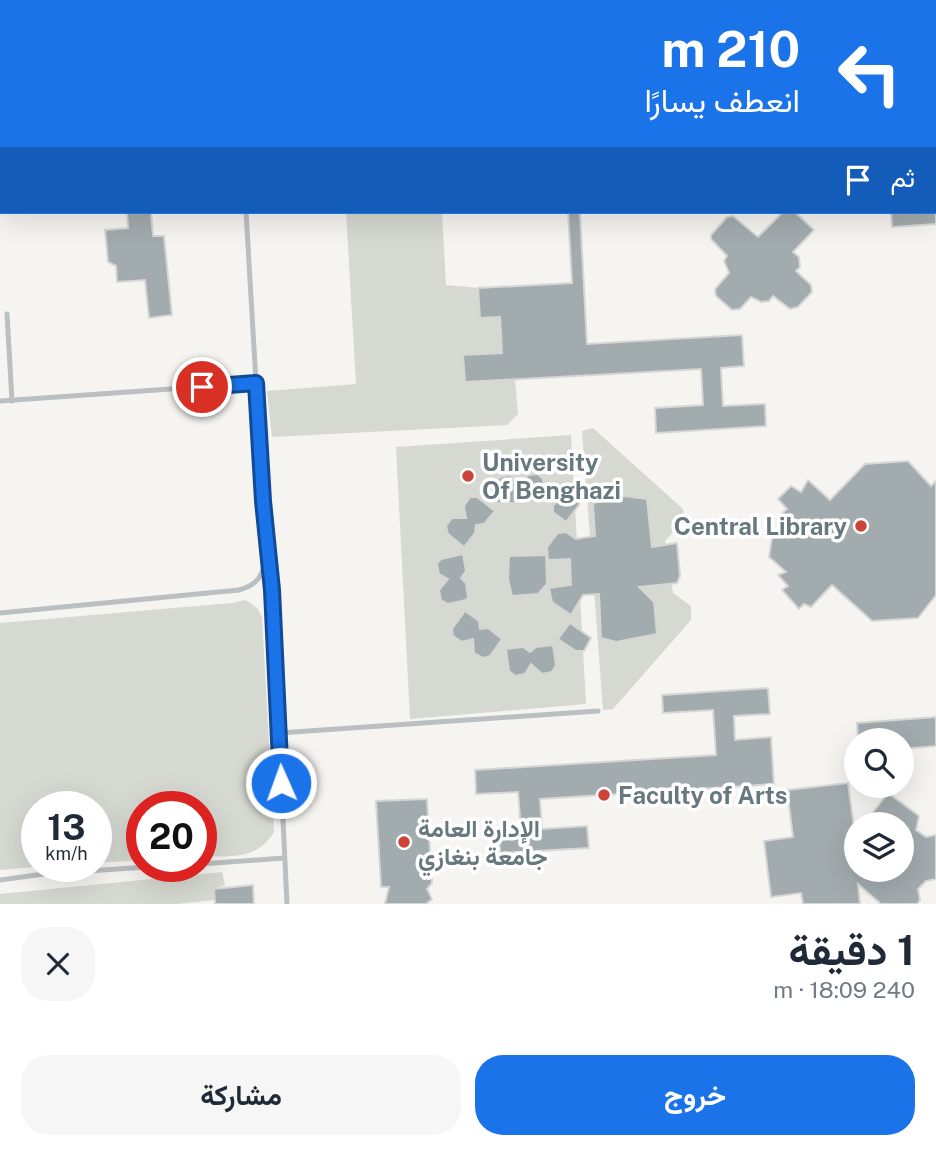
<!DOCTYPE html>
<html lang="ar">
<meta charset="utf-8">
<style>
:root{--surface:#fff;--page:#f6f6f7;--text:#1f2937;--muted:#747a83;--accent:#1a73e8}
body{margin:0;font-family:"Public Sans",Vazirmatn,sans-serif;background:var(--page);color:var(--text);direction:rtl;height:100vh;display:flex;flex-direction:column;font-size:26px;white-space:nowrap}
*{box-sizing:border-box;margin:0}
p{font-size:23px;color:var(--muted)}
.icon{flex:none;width:38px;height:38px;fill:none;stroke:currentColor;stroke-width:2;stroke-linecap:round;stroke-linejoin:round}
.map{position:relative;height:904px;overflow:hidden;direction:ltr}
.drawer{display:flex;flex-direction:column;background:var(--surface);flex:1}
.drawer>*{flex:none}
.top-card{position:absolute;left:0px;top:0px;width:936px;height:214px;box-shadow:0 7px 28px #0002;direction:rtl;background:#1a73e8;color:#fff;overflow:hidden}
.tools{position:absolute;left:844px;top:728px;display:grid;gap:14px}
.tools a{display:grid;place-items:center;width:70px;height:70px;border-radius:50%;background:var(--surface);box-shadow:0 7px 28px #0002;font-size:35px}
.speed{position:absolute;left:21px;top:791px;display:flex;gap:14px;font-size:35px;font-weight:700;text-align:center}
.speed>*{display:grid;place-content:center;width:91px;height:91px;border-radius:50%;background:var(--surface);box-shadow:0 7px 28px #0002;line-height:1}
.speed small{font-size:18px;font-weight:400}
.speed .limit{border:10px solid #d22;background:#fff;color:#111}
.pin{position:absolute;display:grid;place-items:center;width:60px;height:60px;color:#fff;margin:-30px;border:4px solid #fff;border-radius:50%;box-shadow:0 2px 7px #0007}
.me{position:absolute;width:77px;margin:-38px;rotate:358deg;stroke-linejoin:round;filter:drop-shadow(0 0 5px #0008)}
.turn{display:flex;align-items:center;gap:24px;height:147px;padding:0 21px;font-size:32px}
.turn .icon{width:91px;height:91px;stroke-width:2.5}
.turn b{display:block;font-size:49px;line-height:60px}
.then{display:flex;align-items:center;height:66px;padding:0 21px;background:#0003;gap:14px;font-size:26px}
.round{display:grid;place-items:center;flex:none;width:74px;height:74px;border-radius:28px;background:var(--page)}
.overview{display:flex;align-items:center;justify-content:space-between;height:119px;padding:0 21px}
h1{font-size:42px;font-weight:700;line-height:52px}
.primary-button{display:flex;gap:14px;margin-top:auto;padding:14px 21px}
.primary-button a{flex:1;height:80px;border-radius:28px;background:var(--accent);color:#fff;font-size:28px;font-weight:700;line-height:80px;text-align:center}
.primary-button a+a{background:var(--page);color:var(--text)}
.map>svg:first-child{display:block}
.green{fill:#d5d9d1}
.building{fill:#a2abae;stroke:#d6d6d4;stroke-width:2}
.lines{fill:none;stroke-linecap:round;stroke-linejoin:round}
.service{stroke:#babfc1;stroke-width:5}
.route-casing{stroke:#114b97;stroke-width:18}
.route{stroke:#1a73e8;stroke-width:12}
.poi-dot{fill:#ce4338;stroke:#fff;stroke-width:2.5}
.labels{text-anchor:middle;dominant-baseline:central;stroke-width:7;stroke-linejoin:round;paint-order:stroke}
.poi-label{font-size:24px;font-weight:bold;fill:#67787f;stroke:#fff;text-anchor:start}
</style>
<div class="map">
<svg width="936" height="904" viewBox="0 0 936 904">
<rect width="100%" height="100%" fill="#f5f4f1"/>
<!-- green -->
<g class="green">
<polygon points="346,212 442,212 446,285 478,288 480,318 500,317 502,353 464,355 465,381 515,379 518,414 507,425 272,437 267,391 356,384"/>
<polygon points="593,428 683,509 685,520 665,541 673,593 691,606 691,620 613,709 603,710 582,431"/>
<polygon points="571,435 586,704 410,719 396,447"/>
<path d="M246 600 257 608 262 617 274 832C256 861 232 855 201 857V807H142V860L96 863V807H37V866H46L0 870V623L232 603Z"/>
<polygon points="222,872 225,885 214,889 215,900 176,904 0,904 0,894"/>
</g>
<!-- building -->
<g class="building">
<polygon points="127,212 151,212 153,236 164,236 172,315 149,318 145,280 117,282 116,266 108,262 105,230 128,228"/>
<polygon points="568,212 580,212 587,344 742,335 744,366 721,368 723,406 765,404 766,426 656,433 655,408 703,405 701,369 465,382 463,355 502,353 500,317 480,318 478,288 572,283"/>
<polygon points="783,212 795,212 814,230 793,252 799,257 800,267 796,271 811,285 812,292 798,307 790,309 773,296 769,301 761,302 751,297 740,309 732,310 716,296 715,289 729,273 724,261 727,256 711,239 711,235 727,217 733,216 758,237"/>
<polygon points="891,212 936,212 936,224 892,227"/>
<polygon points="908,461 931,486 936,481 936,595 918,618 872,621 832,585 811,607 804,604 799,609 782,590 788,586 778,575 786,572 769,557 772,537 785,525 778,517 787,509 778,499 791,486 801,492 808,480 830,500 865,464"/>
<polygon points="538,474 543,479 545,501 528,502 522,497 515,503 497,503 495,483 500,477 510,475 520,486 528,475"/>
<polygon points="572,491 579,496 579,505 566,522 553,512 553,506 563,493"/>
<polygon points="624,496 647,499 652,547 677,543 680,576 677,583 639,587 654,602 657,634 616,642 601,638 599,594 583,595 571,615 552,602 549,588 571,585 570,559 548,560 547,547 558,533 566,532 576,539 595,536 593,503"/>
<polygon points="470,497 477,497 495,511 484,524 476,525 475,533 464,547 448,534 446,526 452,518 466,518 464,506"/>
<polygon points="463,554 466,571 461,578 466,583 468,597 466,600 448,604 441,600 439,590 448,579 439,574 437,564 441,559"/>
<polygon points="546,555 547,584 538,594 512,596 508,579 509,556"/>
<polygon points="465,611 479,621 480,629 488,628 502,639 490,656 483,658 474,653 473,639 462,642 453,636 452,629"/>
<polygon points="570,623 591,638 584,651 576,651 558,639"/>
<polygon points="553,645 556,665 552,672 542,674 531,664 525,674 515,676 509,671 506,649 523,647 530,652 536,647"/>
<polygon points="768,688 770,714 734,716 735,740 771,737 774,784 540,799 542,829 587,826 589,848 500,853 499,831 521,830 518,792 476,794 475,770 716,755 713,710 663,713 662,695"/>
<polygon points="936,717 936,746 901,749 901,740 858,740 857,723"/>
<polygon points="848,783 856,842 856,870 901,870 901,824 864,824 888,793 919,816 916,830 926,837 936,835 936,879 926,881 918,889 920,900 917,904 881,904 858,884 860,904 803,904 801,893 771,897 764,841 793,837 787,790"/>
<polygon points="427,799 432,883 427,889 432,899 426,904 385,904 389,887 381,887 376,801"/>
<polygon points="253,885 254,904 215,904 214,889"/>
</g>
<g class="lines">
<!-- service -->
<g class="service">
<polyline points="233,0 234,2"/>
<polyline points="798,0 798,2"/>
<polyline points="246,212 263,501 272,590 287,904"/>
<polyline points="7,314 12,401"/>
<polyline points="0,401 256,383"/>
<path d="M0 613 239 590C258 585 263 575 266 557"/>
<polyline points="279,733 598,711"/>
<polyline points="201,864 284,858"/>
<polyline points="0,880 44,874 162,866"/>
</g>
</g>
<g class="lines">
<!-- route casing -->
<g class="route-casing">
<polyline id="route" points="202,387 256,383 263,501 272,590 281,783"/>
</g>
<!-- route -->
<use href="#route" class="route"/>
</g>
<!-- markers -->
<g class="poi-dot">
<circle cx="468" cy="476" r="7"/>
<circle cx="861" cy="526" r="7"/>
<circle cx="604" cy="795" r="7"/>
<circle cx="404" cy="842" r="7"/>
</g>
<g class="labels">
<!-- poi labels -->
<g class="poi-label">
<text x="482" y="462">University<tspan x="482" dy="28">Of Benghazi</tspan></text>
<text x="847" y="526" text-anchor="end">Central Library</text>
<text x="618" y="795">Faculty of Arts</text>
<text x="418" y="828">الإدارة العامة<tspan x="418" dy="28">جامعة بنغازي</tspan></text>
</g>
</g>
</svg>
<div class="tools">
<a><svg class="icon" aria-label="search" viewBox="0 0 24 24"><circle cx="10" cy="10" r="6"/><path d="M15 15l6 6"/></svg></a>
<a><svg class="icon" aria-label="layers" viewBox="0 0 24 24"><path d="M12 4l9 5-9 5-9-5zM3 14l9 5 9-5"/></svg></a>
</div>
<div class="speed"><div>13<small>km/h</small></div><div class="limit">20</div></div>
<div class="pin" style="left:202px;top:387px;background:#d93025"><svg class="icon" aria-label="arrive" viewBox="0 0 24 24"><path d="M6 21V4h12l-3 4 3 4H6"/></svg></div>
<svg class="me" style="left:281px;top:783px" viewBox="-20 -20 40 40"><circle r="17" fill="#1a73e8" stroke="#fff" stroke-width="3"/><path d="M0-11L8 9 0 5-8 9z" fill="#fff"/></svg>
<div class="top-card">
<div class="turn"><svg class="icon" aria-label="left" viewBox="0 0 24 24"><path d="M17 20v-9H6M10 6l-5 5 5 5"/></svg><div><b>210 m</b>انعطف يسارًا</div></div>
<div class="then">ثم<svg class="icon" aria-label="arrive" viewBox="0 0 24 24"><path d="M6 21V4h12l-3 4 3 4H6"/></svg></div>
</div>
</div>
<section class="drawer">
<div class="overview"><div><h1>1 دقيقة</h1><p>240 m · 18:09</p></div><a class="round"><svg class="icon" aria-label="close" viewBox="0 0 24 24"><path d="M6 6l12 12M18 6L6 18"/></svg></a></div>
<div class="primary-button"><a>خروج</a><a>مشاركة</a></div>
</section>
